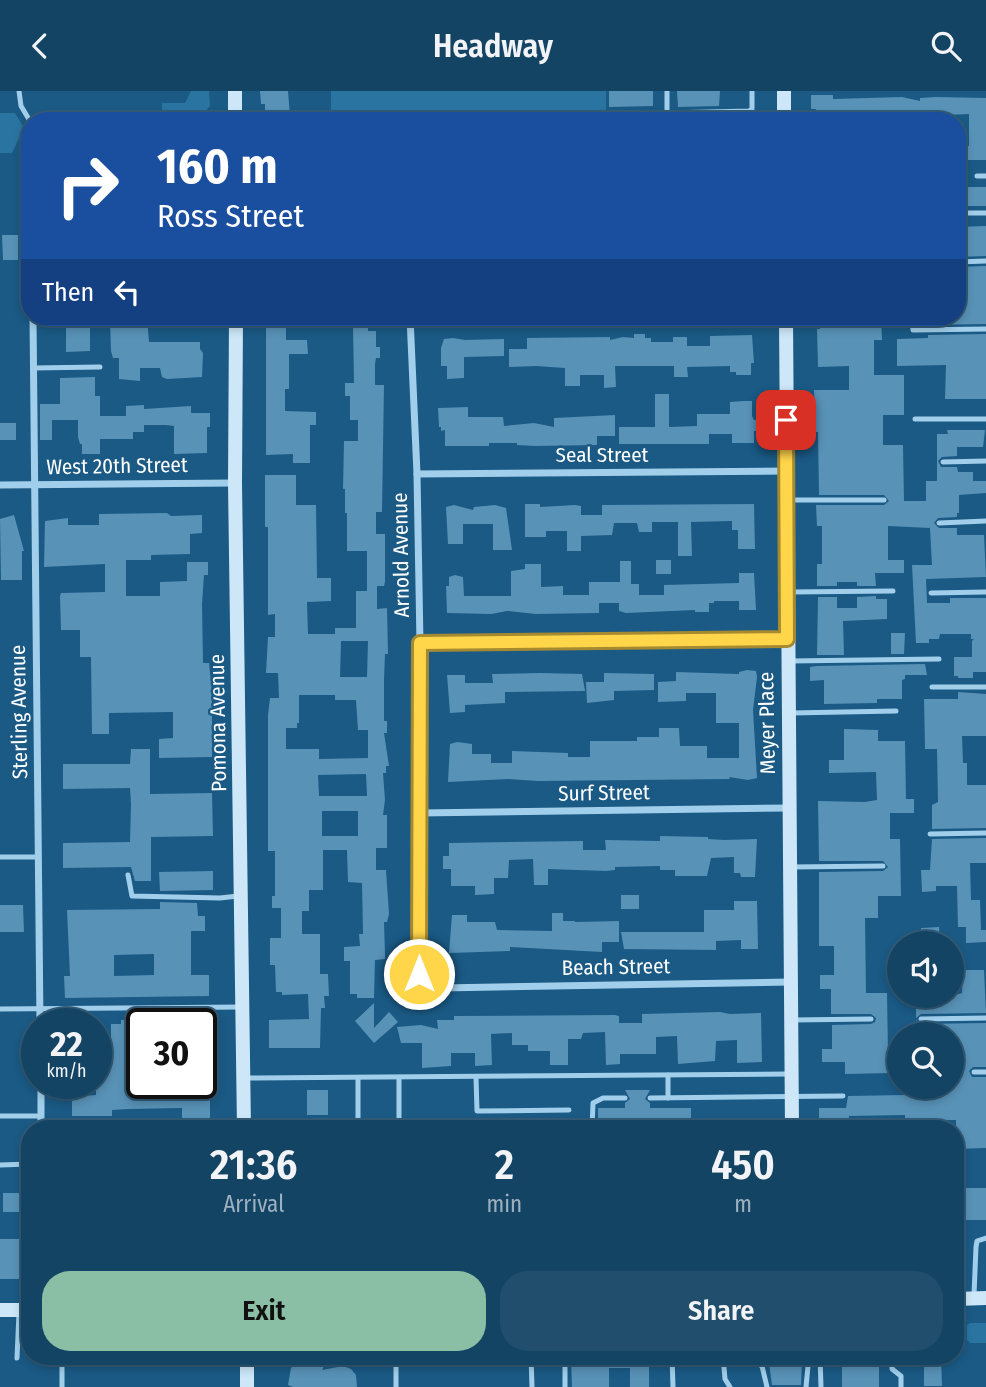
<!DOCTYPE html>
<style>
:root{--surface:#144464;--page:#214e6d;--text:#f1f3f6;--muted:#9db0bf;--line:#335c78;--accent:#8abfa5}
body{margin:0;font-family:"Fira Sans Condensed",sans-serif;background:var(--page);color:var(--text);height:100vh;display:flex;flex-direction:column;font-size:26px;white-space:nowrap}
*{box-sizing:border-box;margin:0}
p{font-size:23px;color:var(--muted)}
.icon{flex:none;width:38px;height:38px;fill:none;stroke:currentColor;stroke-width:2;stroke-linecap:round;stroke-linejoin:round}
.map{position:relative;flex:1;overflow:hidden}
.drawer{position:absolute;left:21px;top:1029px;width:943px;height:245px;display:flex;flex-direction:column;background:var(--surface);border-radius:28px;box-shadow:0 4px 10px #0003,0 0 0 2px var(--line)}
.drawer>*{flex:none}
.guide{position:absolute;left:21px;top:21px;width:945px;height:214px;border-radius:28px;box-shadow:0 4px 10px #0003,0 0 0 2px var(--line);background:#1a4fa0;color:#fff;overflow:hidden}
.tools{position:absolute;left:887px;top:840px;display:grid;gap:14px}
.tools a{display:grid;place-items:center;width:77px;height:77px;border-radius:50%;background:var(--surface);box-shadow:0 4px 10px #0003,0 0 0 2px var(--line);font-size:35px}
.speed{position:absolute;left:21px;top:917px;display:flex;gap:14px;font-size:35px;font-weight:700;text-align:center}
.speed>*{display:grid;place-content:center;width:91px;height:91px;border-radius:50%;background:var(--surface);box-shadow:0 4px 10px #0003,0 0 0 2px var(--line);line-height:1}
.speed small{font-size:18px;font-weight:400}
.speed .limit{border:4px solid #111;border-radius:10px;background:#fff;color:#111}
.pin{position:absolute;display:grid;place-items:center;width:60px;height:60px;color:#fff;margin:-30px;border-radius:14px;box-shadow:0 4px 10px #0006}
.me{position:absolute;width:77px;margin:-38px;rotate:0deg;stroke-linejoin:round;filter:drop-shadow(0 0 5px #0008)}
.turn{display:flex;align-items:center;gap:24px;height:147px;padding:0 21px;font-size:32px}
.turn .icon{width:91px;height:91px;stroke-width:2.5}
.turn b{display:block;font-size:49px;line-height:60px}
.then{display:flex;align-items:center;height:66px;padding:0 21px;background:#0003;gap:14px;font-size:26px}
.eta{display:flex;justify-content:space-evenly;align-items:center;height:119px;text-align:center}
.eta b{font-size:42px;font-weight:600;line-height:49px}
.action{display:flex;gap:14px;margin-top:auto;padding:14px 21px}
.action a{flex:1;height:80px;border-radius:28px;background:var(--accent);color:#111;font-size:28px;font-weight:600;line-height:80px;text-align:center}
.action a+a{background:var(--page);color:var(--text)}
header{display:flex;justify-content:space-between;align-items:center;height:91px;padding:0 21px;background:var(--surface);font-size:32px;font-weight:600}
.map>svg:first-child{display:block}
.green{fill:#2a74a2}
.building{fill:#5892b7;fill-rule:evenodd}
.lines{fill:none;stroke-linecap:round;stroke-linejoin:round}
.lane{stroke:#a1cfeb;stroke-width:5}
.street{stroke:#a1cfeb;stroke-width:7}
.secondary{stroke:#cde7f8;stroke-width:14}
.route-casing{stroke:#a68a30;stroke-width:18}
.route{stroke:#ffd54a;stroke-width:12}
.labels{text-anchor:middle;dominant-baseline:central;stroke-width:5;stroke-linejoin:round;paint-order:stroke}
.street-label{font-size:21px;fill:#fff;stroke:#1a5a85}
</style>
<header><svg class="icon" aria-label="back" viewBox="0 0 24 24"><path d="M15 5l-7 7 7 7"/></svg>Headway<svg class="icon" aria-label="search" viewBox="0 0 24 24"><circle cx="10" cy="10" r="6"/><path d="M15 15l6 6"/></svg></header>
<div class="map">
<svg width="986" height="1296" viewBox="0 0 986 1296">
<rect width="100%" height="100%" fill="#1a5a85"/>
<!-- green -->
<g class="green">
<polygon points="191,0 209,0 210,15 200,27 162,27 162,12 185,12"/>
<rect x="331" y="0" width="275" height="30"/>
<polygon points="0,22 15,22 24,37 12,62 0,62"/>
<polygon points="970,1232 986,1232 986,1252 970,1252 967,1249 967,1234"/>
</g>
<!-- building -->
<g class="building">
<polygon points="260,0 288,0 290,25 285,25 286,30 265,30 265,13 261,13"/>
<polygon points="609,0 653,0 653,15 609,16"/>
<polygon points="677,0 720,0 719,15 678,16"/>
<polygon points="811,4 833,4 833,8 902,6 920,10 920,7 936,6 986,7 986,69 957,69 957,55 969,55 969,23 947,24 944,30 920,30 920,24 870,25 870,30 816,30 816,18 811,18"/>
<rect x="957" y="96" width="29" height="19"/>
<polygon points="986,135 986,165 957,166 957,136"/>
<polygon points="2,144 18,144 18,169 3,169"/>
<polygon points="986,175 986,233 928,234 928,226 957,226 957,176"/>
<polygon points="66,226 90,226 90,260 66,261"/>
<path d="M349 226H368V240H376V256H380V267H376L375 273V294H384L382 421H376V443H385V491L384 495H377V518L387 517 388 563H385L384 589V630H387V642H384L389 675H386V682H383L385 709 383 724H387V757H376V779H386L389 823 387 831H384L385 864V868L375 869 374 907H357V903H350V870H344V856L360 855 359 843H363L362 792 348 791 347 759H323V799H309V820H302V843H320V883H328L329 905H324L325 917H321L320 957H269V929L309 928 308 903 282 904V901H276L275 874H270V847H281V817H272V805H275V760H268V624L270 607H279L278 582H266L268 546H275V523L268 524V436H265V384H296V414H316L317 487H331V510L307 511 308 543H335V537H356V500H367V460H347V422H345V398H343L344 350H358V329H350V305H345V292H354L353 236H349ZM341 550H368L367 586H340ZM299 604H335V609H356L358 639H368V667L319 668V658H286V637H297V632H299ZM366 683 367 705H319L318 684ZM322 720H358V745H322Z"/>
<polygon points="820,226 881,226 882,249 874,249 874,284 904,284 904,324 883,324 883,354 903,354 904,410 926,410 926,390 937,390 937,343 948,343 947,339 985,339 983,356 957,356 957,365 942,366 938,370 941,376 957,376 958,381 973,381 973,390 986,390 986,402 959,404 959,422 957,422 957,426 938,427 934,432 939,437 957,437 957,444 984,444 986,486 926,488 927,512 950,512 950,507 986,507 986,581 973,581 973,587 958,587 958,585 954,585 954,566 972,566 972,550 974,548 971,548 971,543 940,543 939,548 929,548 929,552 916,552 912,474 932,474 930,437 888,435 888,469 904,469 904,482 875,482 876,495 857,495 857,491 837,491 837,495 817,495 817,473 822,473 822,435 817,435 816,414 884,414 889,410 884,404 819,404 818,341 816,341 814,299 849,299 849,275 818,276 817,238 820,238"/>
<polygon points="147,227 149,251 200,251 200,258 203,262 202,286 167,288 162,286 160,277 140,277 140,290 119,288 119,267 113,267 111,260 110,228"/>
<polygon points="266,232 280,233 280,237 286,237 286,249 307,249 308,263 289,263 289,298 285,298 285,320 316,321 316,334 310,334 310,372 293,372 293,363 266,364"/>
<polygon points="634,243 645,243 645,247 651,247 651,251 673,251 673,246 687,246 687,255 710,255 710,245 752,244 754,272 751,272 751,284 736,284 736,281 730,281 730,275 687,276 688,286 674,286 674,275 615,275 616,296 604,297 604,284 580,284 580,295 565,295 565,277 536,275 509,276 509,258 527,258 527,247 610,246 610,249 623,246 634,247"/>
<polygon points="986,243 986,308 945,308 946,274 897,275 897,248 928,247 928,244"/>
<polygon points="453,247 465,249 504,248 504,265 464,266 464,287 447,288 447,275 441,275 441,257 444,248"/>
<polygon points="95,286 95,305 100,305 100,325 126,325 126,315 144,314 144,318 191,315 191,322 210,322 210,336 207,336 207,362 174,363 174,335 166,334 144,334 144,341 133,341 133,348 100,348 100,363 82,363 82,353 80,353 78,346 78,329 52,329 52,349 40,349 40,313 60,313 60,287"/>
<polygon points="655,303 669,303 669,336 697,335 697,323 730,323 730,311 744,310 752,310 752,325 754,329 760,329 760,340 754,340 754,352 732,352 732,343 709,343 709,353 619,353 619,336 655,336"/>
<polygon points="468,316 468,326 503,326 504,335 534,332 554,336 554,327 615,324 615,345 597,345 597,354 535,355 517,354 517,352 489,352 489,355 445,355 445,339 441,340 441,336 439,336 438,317"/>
<rect x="0" y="332" width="16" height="17"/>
<polygon points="525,413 540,413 540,416 575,414 581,415 581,424 602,424 602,414 754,413 755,458 738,458 738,439 732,439 732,430 691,431 692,465 678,465 678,431 652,431 652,441 639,441 637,432 614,432 612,444 581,445 581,460 567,460 567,440 546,440 546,446 525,446"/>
<polygon points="454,414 473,419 474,416 495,414 506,417 512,459 493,459 493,433 463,433 463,453 448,453 446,416"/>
<polygon points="167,422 171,425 202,424 202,442 190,443 190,463 151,464 151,469 126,469 126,505 160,505 160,491 187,490 187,471 208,471 208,484 204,484 202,513 203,572 209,572 212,601 212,666 159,667 159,648 173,647 173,621 109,622 109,643 92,643 91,566 80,566 80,539 61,539 60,505 61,502 105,501 105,473 44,476 45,430 68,427 68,434 99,434 99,423"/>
<polygon points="14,424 24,460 22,460 22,489 1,489 0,428"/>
<rect x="656" y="469" width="15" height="14"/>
<polygon points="620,470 631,470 631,493 639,493 639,504 664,504 664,494 739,492 739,482 754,482 756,519 739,519 739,510 714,510 714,512 709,512 709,521 695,521 695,519 626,522 619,520 619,512 599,512 599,522 536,523 507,520 491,523 447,522 446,495 449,495 449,486 455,484 463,486 464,505 511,505 511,480 525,478 525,473 541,473 541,496 563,495 563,504 589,504 589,491 620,491"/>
<polygon points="876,505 876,508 887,508 887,528 843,530 844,564 817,564 818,506 837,506 837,517 857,517 857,506"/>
<polygon points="891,542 905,542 904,563 891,563"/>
<polygon points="925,573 927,584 905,584 905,588 902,589 902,608 877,608 877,612 824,613 824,589 810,590 810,576 817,575"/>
<polygon points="747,579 756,580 757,586 753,619 757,687 748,689 729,686 730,688 538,690 508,688 448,691 450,653 457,651 472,653 472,663 491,663 491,672 512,672 512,660 568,662 568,666 590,666 590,650 637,650 637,646 659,646 659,637 679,637 680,655 707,655 707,667 739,667 739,632 716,632 716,602 686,602 686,610 658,611 658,591 676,590 676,581 739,583 739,581"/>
<polygon points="540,582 582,583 585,600 505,601 505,612 465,614 465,621 450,622 447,584 465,584 465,592 493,592 492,583"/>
<polygon points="604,582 654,583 654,599 614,600 614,609 587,612 586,591 604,591"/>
<polygon points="958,601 986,603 986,645 962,645 963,672 967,672 967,694 986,694 986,737 932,738 932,714 938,711 937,658 925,658 924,608 958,608"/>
<polygon points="844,638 878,639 878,650 905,650 906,708 914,708 914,722 890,722 890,748 900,748 901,805 878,805 878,827 865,827 866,902 887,902 888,962 893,961 893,982 845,983 845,971 822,971 822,958 832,958 832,934 871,933 875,931 876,927 871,923 831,923 831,898 820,898 820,884 834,884 834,855 819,855 819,781 883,780 888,776 883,770 819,770 818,710 865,711 877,709 876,681 829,682 829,669 844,669"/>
<polygon points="131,658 150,658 150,703 212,702 213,745 151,746 151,790 135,790 131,776 63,777 63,752 130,751 131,713 130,697 63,698 63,673 130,673"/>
<polygon points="660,745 708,746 708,748 724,749 757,748 755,786 741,786 740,782 734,782 734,766 711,767 707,785 675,785 675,779 660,779 660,775 615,776 615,779 606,780 548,778 548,794 534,794 533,768 509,769 508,787 494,787 494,803 475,804 475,795 451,795 451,778 443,778 443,765 449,765 449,752 583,750 583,759 606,759 605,749 660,750"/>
<polygon points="986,747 986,772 970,772 971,809 980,809 981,839 986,839 986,851 966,852 966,836 958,836 957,795 936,795 936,800 922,801 921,779 930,779 932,748"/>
<polygon points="213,780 213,799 160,800 159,781"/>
<rect x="621" y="804" width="18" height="14"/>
<polygon points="734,810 757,810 758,858 741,858 741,849 716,850 716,859 624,858 621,841 704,841 704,819 734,819"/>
<path d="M160 811 197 812 198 825H205V840H191V884H209V905L65 907 64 885H70L67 819 160 818ZM154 863V884L114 885V864Z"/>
<polygon points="0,814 23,814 24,841 0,841"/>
<polygon points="552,822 563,822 563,830 575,830 575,831 619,830 619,851 602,851 602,861 510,856 510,860 449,862 452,824 467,824 467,831 495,831 497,839 552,840"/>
<polygon points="939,836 940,852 922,852 921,837"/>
<polygon points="963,879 984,879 986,922 921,923 916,927 916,905 952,905 962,902"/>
<polygon points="374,912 374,937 389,921 398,931 374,952 355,930"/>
<polygon points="720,921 730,923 761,922 762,971 737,972 737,949 716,950 715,970 678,973 677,945 656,946 656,963 620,963 620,973 606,974 605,941 583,942 581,948 568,948 568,974 550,974 550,960 528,960 528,954 512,954 512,942 491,943 492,974 475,975 475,962 451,962 451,975 422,977 422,952 401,952 397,936 421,934 438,938 437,929 454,929 454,925 615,924 619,925 619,932 642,932 642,923"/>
<polygon points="121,929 134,929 134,962 140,962 140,977 128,978 128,1002 210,1002 210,1028 182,1029 182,1017 128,1018 112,1019 112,1025 72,1025 72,1006 96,1004 96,963 111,963 111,933 121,933"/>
<polygon points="916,929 921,933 986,932 986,976 973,976 969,980 972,986 986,986 986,1057 956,1058 956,1029 905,1029 905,1024 849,1025 849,1038 828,1038 828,1030 819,1030 819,1017 846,1017 848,1005 905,1004 905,996 952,996 952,943 916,943"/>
<rect x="307" y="999" width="21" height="25"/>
<polygon points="625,999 650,999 645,1008 650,1012 650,1017 691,1017 691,1038 602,1038 602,1028 598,1028 598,1017 625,1017 625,1012 630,1008"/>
<polygon points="959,1097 986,1097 986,1129 960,1129"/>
<rect x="3" y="1102" width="22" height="19"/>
<rect x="0" y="1148" width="20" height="40"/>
<polygon points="308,1265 329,1265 322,1279 343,1275 351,1278 356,1284 357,1296 293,1296 288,1294 291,1277 300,1269 305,1272"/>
<polygon points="652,1265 652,1276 649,1276 649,1296 630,1296 630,1277 609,1277 609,1296 572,1296 571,1266"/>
<polygon points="768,1265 802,1267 801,1294 772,1294"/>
<polygon points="924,1265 941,1265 942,1295 924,1295"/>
<polygon points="867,1267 879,1268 879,1296 842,1296 842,1269"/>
</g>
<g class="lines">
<!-- lane -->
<g class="lane">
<polyline points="19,0 21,15 30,30"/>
<polyline points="667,22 749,20 752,18 752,0"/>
<polyline points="667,30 667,0"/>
<polyline points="977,85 986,85"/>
<polyline points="957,122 986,122"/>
<polyline points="957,171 986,170"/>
<polyline points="912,226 913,239 986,238"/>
<polyline points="33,277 100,276"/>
<polyline points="915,328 986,328"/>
<polyline points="943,371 986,370"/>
<polyline points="790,409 884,409"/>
<polyline points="939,432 986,430"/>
<polyline points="790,501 893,500"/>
<polyline points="931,502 986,501"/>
<polyline points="790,570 939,568"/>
<polyline points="932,596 986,596"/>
<polyline points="791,622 896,620"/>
<polyline points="930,743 986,742"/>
<polyline points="0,766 38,766"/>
<polyline points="791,776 883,775"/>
<polyline points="128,784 132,805 220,807 238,805"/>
<polyline points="0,918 242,916"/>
<polyline points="921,928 986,927"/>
<polyline points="792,929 871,928"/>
<polyline points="974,981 986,981"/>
<polyline points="668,984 668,1007"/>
<polyline points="476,986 477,1020 569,1019"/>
<polyline points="246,987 789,983"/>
<polyline points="358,987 358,1038"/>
<polyline points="399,987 399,1038"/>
<polyline points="650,1007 843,1005"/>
<polyline points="0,1025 41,1025"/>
<polyline points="592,1038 593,1012 603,1007 625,1007"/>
<polyline points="715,1038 715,1034 754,1034 754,1038"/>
<polyline points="0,1074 30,1073"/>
<polyline points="974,1204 976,1156 977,1150 986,1147"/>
<polyline points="62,1265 62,1296"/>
<polyline points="396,1265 396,1296"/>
<polyline points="531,1265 532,1296"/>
<polyline points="672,1265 673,1296"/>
<polyline points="723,1265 725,1288 730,1296"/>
<polyline points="820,1265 821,1296"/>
<polyline points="892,1265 892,1278 901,1285 901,1296"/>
<polyline points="17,1267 19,1222"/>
<polyline points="723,1269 755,1271 762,1275 767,1296"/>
<polyline points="565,1296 565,1265"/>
<polyline points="806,1296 809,1265"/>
</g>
<!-- street -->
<g class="street">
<polyline points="33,226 40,933"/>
<polyline points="410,226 417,383 420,552 418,874 419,883 423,891 441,897 791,891"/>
<polyline points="417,383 787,380"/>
<polyline points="0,394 234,392"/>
<polyline points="420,552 787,548"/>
<polyline points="419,722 789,717"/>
<polyline points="41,992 41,1038"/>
</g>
<!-- secondary -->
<g class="secondary">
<polyline points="235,0 235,30"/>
<polyline points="784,0 784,30"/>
<polyline points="236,226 235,392 244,1038"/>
<polyline points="786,226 792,1038"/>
<polyline points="956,1208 986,1207"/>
<polyline points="0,1219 30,1219"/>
<polyline points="247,1265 247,1296"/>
</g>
</g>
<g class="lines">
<!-- route casing -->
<g class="route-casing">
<polyline id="route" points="419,883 420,552 787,548 786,329"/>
</g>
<!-- route -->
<use href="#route" class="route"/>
</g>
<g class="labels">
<!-- street labels -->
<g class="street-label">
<text x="602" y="364">Seal Street</text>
<text transform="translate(117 375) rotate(-1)">West 20th Street</text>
<text transform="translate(401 464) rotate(-91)">Arnold Avenue</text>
<text transform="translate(19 621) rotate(-91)">Sterling Avenue</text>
<text transform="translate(218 632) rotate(-91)">Pomona Avenue</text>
<text transform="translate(767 632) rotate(-91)">Meyer Place</text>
<text transform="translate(604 702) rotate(-1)">Surf Street</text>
<text transform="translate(616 876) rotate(-1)">Beach Street</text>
</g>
</g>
</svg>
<div class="tools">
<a><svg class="icon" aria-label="sound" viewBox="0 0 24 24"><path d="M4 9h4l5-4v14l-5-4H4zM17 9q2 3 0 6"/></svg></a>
<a><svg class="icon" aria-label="search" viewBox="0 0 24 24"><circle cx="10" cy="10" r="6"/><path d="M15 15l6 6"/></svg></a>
</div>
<div class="speed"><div>22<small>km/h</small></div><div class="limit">30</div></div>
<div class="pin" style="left:786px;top:329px;background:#d93025"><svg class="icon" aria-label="arrive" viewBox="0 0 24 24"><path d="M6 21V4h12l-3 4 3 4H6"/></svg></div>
<svg class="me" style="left:419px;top:883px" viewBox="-20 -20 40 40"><circle r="17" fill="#ffd54a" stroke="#fff" stroke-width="3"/><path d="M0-11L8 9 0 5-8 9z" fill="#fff"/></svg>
<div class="guide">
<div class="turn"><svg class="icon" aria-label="right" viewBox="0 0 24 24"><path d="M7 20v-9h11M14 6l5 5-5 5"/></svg><div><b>160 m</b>Ross Street</div></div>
<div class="then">Then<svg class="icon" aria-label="left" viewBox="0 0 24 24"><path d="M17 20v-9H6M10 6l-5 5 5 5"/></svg></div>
</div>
<section class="drawer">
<div class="eta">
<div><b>21:36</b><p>Arrival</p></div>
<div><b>2</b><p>min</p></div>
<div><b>450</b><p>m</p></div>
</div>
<div class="action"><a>Exit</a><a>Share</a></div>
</section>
</div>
